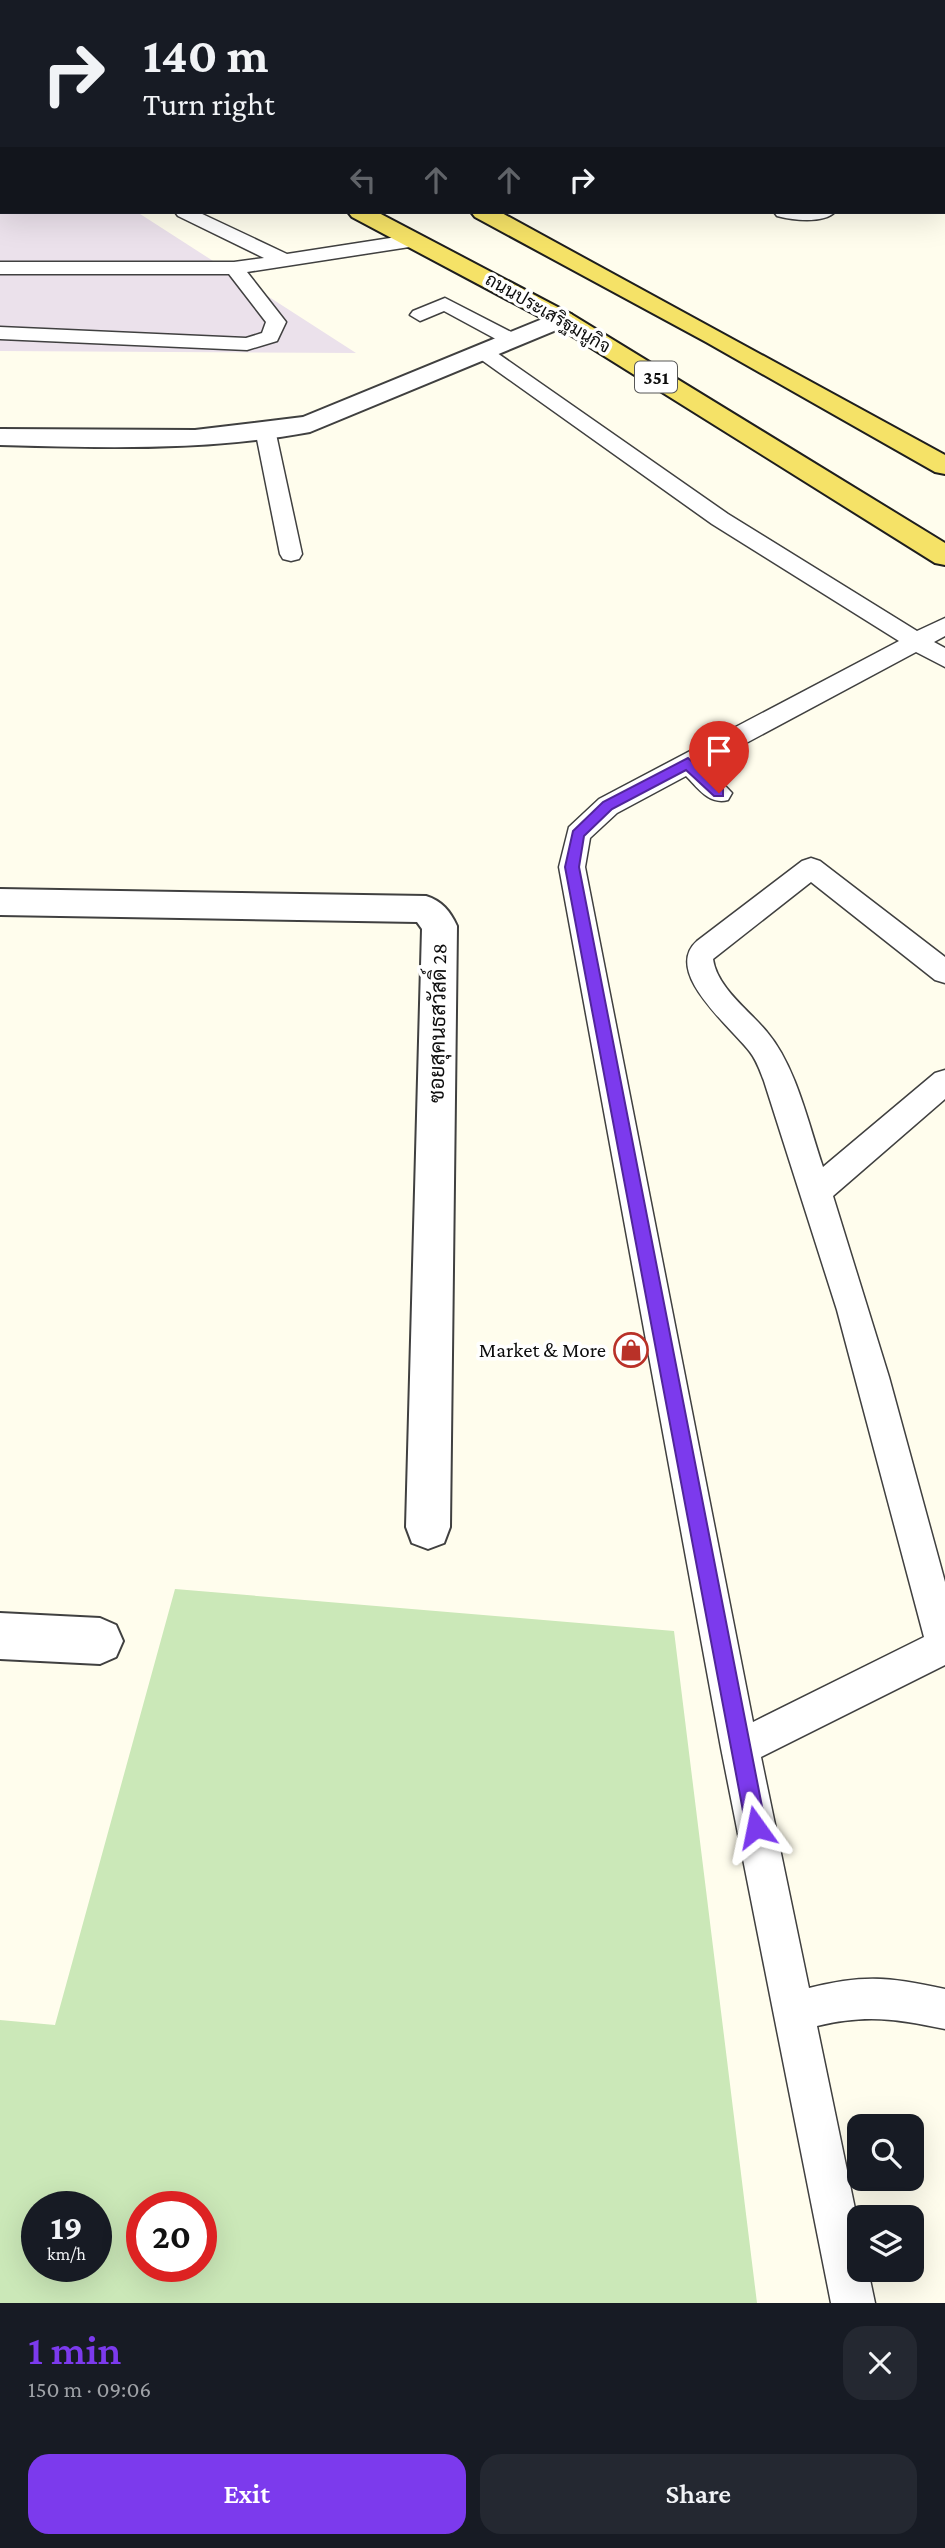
<!DOCTYPE html>
<meta charset="utf-8">
<style>
:root{--surface:#171b24;--page:#242831;--text:#f1f3f6;--muted:#9ea1a6;--accent:#7c3aed}
body{margin:0;font-family:"Crimson Pro",Sarabun,serif;background:var(--page);color:var(--text);height:100vh;display:flex;flex-direction:column;font-size:26px;white-space:nowrap}
*{box-sizing:border-box;margin:0}
p{font-size:23px;color:var(--muted)}
.icon{flex:none;width:38px;height:38px;fill:none;stroke:currentColor;stroke-width:2;stroke-linecap:round;stroke-linejoin:round}
.map{position:relative;height:2303px;overflow:hidden}
.sheet{display:flex;flex-direction:column;background:var(--surface);flex:1}
.sheet>*{flex:none}
.top-card{position:absolute;left:0px;top:0px;width:945px;height:214px;box-shadow:0 7px 28px #0002;background:#171b24;color:var(--text);overflow:hidden}
.fabs{position:absolute;left:847px;top:2114px;display:grid;gap:14px}
.fabs a{display:grid;place-items:center;width:77px;height:77px;border-radius:14px;background:var(--surface);box-shadow:0 7px 28px #0002;font-size:35px}
.speed{position:absolute;left:21px;top:2191px;display:flex;gap:14px;font-size:35px;font-weight:700;text-align:center}
.speed>*{display:grid;place-content:center;width:91px;height:91px;border-radius:50%;background:var(--surface);box-shadow:0 7px 28px #0002;line-height:1}
.speed small{font-size:18px;font-weight:400}
.speed .limit{border:10px solid #d22;background:#fff;color:#111}
.pin{position:absolute;display:grid;place-items:center;width:60px;height:60px;color:#fff;margin:-72px -30px;border-radius:50% 50% 50% 0;rotate:-45deg;box-shadow:0 0 7px #0007}
.pin .icon{rotate:45deg}
.me{position:absolute;width:77px;margin:-38px;rotate:348deg;stroke-linejoin:round;filter:drop-shadow(0 0 5px #0008)}
.turn{display:flex;align-items:center;gap:24px;height:147px;padding:0 28px;font-size:32px}
.turn .icon{width:91px;height:91px;stroke-width:2.5}
.turn b{display:block;font-size:49px;line-height:60px}
.lanes{display:flex;align-items:center;height:66px;padding:0 28px;background:#0003;justify-content:center;gap:35px;direction:ltr}
.lanes .off{opacity:.35}
.round{display:grid;place-items:center;flex:none;width:74px;height:74px;border-radius:21px;background:var(--page)}
.summary{display:flex;align-items:center;justify-content:space-between;height:119px;padding:0 28px}
h1{font-size:42px;font-weight:600;line-height:52px;color:var(--accent)}
.button{display:flex;gap:14px;margin-top:auto;padding:14px 28px}
.button a{flex:1;height:80px;border-radius:21px;background:var(--accent);color:#fff;font-size:28px;font-weight:600;line-height:80px;text-align:center}
.button a+a{background:var(--page);color:var(--text)}
.map>svg:first-child{display:block}
.industrial{fill:#ebe1eb}
.green{fill:#cbe8b8;fill-rule:evenodd}
.lines{fill:none;stroke-linecap:round;stroke-linejoin:round}
.lane-casing{stroke:#404040;stroke-width:3}
.street-casing{stroke:#404040;stroke-width:4}
.primary-casing{stroke:#1e1e1e;stroke-width:4}
.lane{fill:#fff;fill-rule:evenodd}
.street{fill:#fff;fill-rule:evenodd}
.primary{fill:#f5e267;fill-rule:evenodd}
.route{fill:#7c3aed;stroke:#51269a;stroke-width:2}
.labels{text-anchor:middle;dominant-baseline:central;stroke-width:7;stroke-linejoin:round;paint-order:stroke}
.far-street-label{font-size:18px;fill:#0d0d0d;stroke:#fff}
.shield{fill:#fff;stroke:#565656;stroke-width:2}
.shield-label{font-size:19px;font-weight:bold;fill:#0d0d0d}
.street-label{font-size:21px;fill:#0d0d0d;stroke:#fff}
.poi-label{font-size:21px;fill:#0d0d0d;stroke:#fff;text-anchor:end}
</style>
<div class="map">
<svg width="945" height="2303" viewBox="0 0 945 2303">
<rect width="100%" height="100%" fill="#fffded"/>
<!-- industrial -->
<polygon class="industrial" points="0,124 2,212 137,212 356,353 0,351"/>
<!-- green -->
<path class="green" d="M175 1589 674 1631 757 2303H0V2020L55 2025ZM37 2207H96V2266H37ZM142 2207H201V2266H142Z"/>
<g class="lines">
<!-- lane casing -->
<g class="lane-casing">
<g id="lane">
<rect x="943" y="19" width="2" height="10"/>
<rect x="0" y="96" width="2" height="10"/>
<rect x="943" y="196" width="2" height="10"/>
<polygon points="175,212 198,212 287,254 416,234 425,240 416,246 247,272 286,322 277,341 247,350 0,339 0,327 246,338 262,333 266,322 229,274 0,274 0,262 234,262 264,258 178,216"/>
<path d="M774 212H835C823 224 792 220 777 216Z"/>
<polygon points="445,298 519,336 522,340 512,346 505,344 444,311 420,321 410,315 413,311"/>
<path d="M483 346 490 348 728 514 917 631 945 618V636L934 642 945 648V667L916 652 705 765 732 793 728 800C709 805 698 788 686 776L617 813 590 838 585 867 753 1722 924 1637 837 1310 764 1081C760 1071 757 1061 750 1052 731 1027 662 972 697 941L802 861 811 858 820 861 945 957V983L935 980 811 882 713 959C717 988 750 1011 767 1032 796 1066 809 1126 823 1167L935 1073 945 1070V1099L833 1196 889 1377 945 1582V1665L761 1757 809 1988C864 1974 890 1977 945 1989V2029C897 2019 866 2014 817 2026L859 2228V2270H868L875 2303H831L721 1748 559 867 569 827 599 799 899 641 712 524 476 356 473 352 476 348Z"/>
<polygon points="266,428 273,430 276,434 302,554 299,559 291,561 283,559 280,554 256,434 259,430"/>
</g>
</g>
<!-- street casing -->
<g class="street-casing">
<g id="street">
<path d="M562 311 571 314 575 319 571 324 310 432C207 451 104 448 0 445V429L195 430 303 417Z"/>
<path d="M0 889 426 896C442 901 450 911 457 926L450 1527 444 1543 428 1549 412 1543 406 1527 422 929 417 922 0 915Z"/>
<polygon points="0,1613 100,1618 116,1625 123,1641 116,1657 100,1664 0,1659"/>
</g>
</g>
<!-- primary casing -->
<g class="primary-casing">
<g id="primary">
<polygon points="0,0 23,0 24,2 2,2 2,4"/>
<rect x="0" y="40" width="2" height="13"/>
<polygon points="348,212 377,212 571,314 945,543 945,565 935,563 553,324 352,217"/>
<polygon points="471,212 500,212 945,455 945,474 935,472 706,342 475,217"/>
</g>
</g>
<!-- lane -->
<use href="#lane" class="lane"/>
<!-- street -->
<use href="#street" class="street"/>
<!-- primary -->
<use href="#primary" class="primary"/>
</g>
<!-- route -->
<polygon class="route" points="688,758 723,789 723,796 714,796 686,770 612,809 584,836 579,867 766,1827 763,1835 756,1838 749,1835 746,1827 565,867 573,831 603,802"/>
<!-- icons -->
<defs>
<g id="shop-ring" transform="scale(1.75)"><circle r="9.5" fill="#fff" stroke="#b93128" stroke-width="1.5"/><path d="M-5-2.5h2.3a2.7 3.5 0 0 1 5.4 0H5L5.5 6h-11ZM-1.5-2.5h3a1.5 2.3 0 0 0-3 0Z" fill="#b93128"/></g>
</defs>
<g fill-rule="evenodd">
<use href="#shop-ring" x="631" y="1350"/>
</g>
<g class="labels">
<!-- far-street labels -->
<g class="far-street-label">
<text transform="translate(548 313) rotate(30)">ถนนประเสริฐมนูกิจ</text>
</g>
<!-- shield labels -->
<rect class="shield" x="635" y="361.5" width="42" height="31" rx="5"/>
<g class="shield-label">
<text x="656" y="377">351</text>
</g>
<!-- street labels -->
<g class="street-label">
<text transform="translate(438 1023) rotate(-89)">ซอยสุคนธสวัสดิ์ 28</text>
</g>
<!-- poi labels -->
<g class="poi-label">
<text x="606" y="1350">Market &amp; More</text>
</g>
</g>
</svg>
<div class="fabs">
<a><svg class="icon" aria-label="search" viewBox="0 0 24 24"><circle cx="10" cy="10" r="6"/><path d="M15 15l6 6"/></svg></a>
<a><svg class="icon" aria-label="layers" viewBox="0 0 24 24"><path d="M12 4l9 5-9 5-9-5zM3 14l9 5 9-5"/></svg></a>
</div>
<div class="speed"><div>19<small>km/h</small></div><div class="limit">20</div></div>
<div class="pin" style="left:719px;top:793px;background:#d93025"><svg class="icon" aria-label="arrive" viewBox="0 0 24 24"><path d="M6 21V4h12l-3 4 3 4H6"/></svg></div>
<svg class="me" style="left:756px;top:1827px" viewBox="-20 -20 40 40"><path d="M0-17L14 15 0 8-14 15z" fill="#7c3aed" stroke="#fff" stroke-width="4"/></svg>
<div class="top-card">
<div class="turn"><svg class="icon" aria-label="right" viewBox="0 0 24 24"><path d="M7 20v-9h11M14 6l5 5-5 5"/></svg><div><b>140 m</b>Turn right</div></div>
<div class="lanes"><svg class="icon off" aria-label="left" viewBox="0 0 24 24"><path d="M17 20v-9H6M10 6l-5 5 5 5"/></svg><svg class="icon off" aria-label="ahead" viewBox="0 0 24 24"><path d="M12 20V5M6 11l6-6 6 6"/></svg><svg class="icon off" aria-label="ahead" viewBox="0 0 24 24"><path d="M12 20V5M6 11l6-6 6 6"/></svg><svg class="icon" aria-label="right" viewBox="0 0 24 24"><path d="M7 20v-9h11M14 6l5 5-5 5"/></svg></div>
</div>
</div>
<section class="sheet">
<div class="summary"><div><h1>1 min</h1><p>150 m · 09:06</p></div><a class="round"><svg class="icon" aria-label="close" viewBox="0 0 24 24"><path d="M6 6l12 12M18 6L6 18"/></svg></a></div>
<div class="button"><a>Exit</a><a>Share</a></div>
</section>
